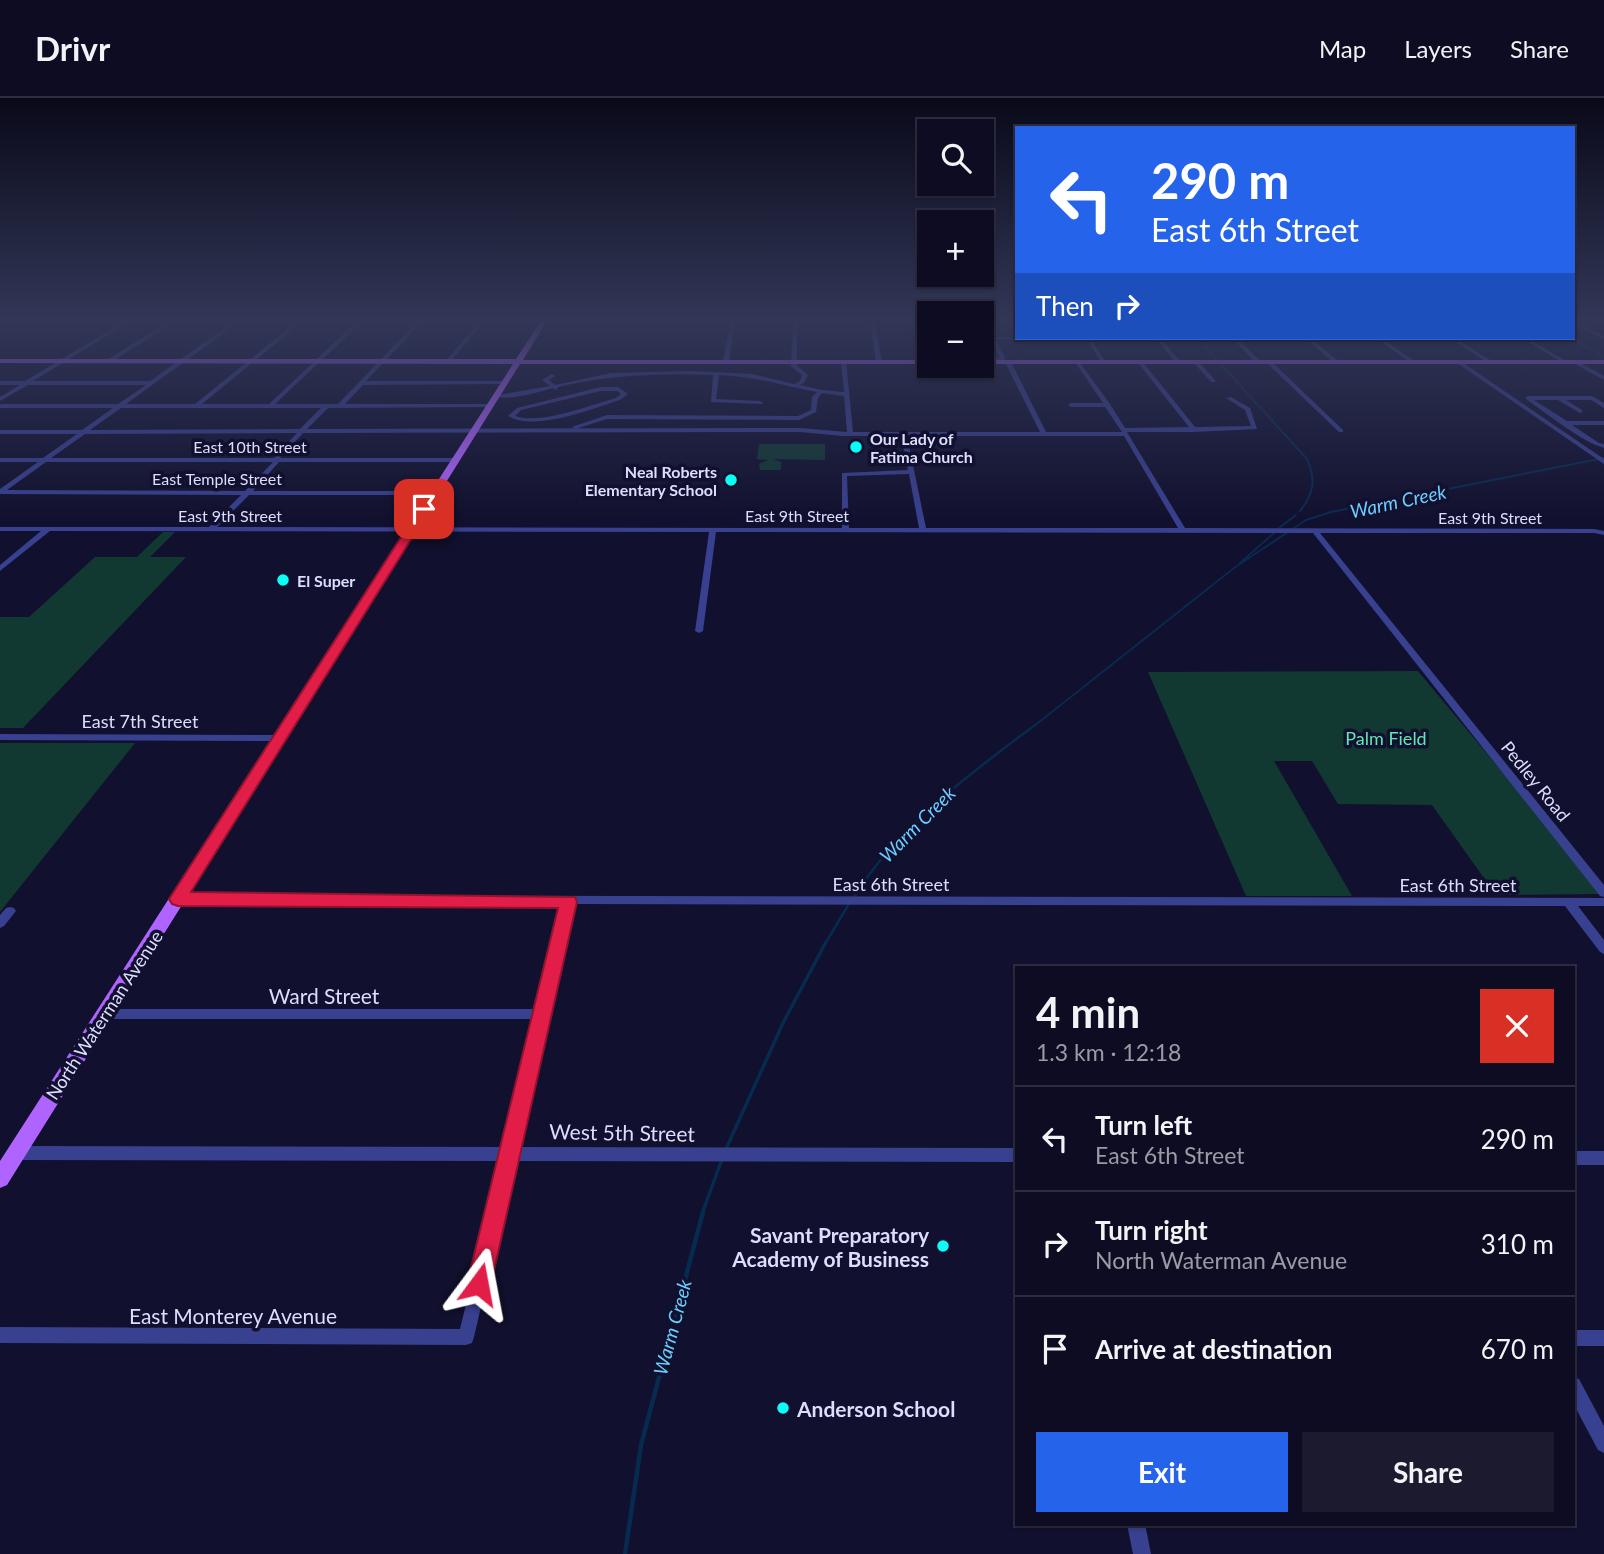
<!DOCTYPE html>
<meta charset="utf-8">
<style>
:root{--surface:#0d0c22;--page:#1b1a2f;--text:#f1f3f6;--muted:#9a9ba5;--line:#2d2c40;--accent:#2563eb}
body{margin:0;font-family:Lato,sans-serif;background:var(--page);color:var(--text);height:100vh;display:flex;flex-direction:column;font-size:26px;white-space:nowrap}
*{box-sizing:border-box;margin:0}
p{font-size:23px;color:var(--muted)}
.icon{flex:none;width:38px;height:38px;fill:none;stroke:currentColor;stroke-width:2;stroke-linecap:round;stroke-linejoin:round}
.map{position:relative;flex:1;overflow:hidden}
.sheet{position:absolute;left:1015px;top:868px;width:560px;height:560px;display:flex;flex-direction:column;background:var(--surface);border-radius:0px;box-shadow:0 2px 5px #0004,0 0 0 2px var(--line)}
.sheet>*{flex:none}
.top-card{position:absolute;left:1015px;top:28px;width:560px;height:214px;border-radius:0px;box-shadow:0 2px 5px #0004,0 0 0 2px var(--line);background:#2563eb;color:#fff;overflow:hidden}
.controls{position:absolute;left:917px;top:21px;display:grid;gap:14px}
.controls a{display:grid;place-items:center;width:77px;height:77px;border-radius:0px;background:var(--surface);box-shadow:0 2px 5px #0004,0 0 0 2px var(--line);font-size:35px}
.pin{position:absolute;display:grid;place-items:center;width:60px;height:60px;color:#fff;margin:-30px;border-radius:14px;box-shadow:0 4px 10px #0006}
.me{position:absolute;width:77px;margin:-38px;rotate:13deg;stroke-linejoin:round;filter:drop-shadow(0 0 5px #0008)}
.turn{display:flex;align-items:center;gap:24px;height:147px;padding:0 21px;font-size:32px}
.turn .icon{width:91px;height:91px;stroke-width:2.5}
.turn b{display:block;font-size:49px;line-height:60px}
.then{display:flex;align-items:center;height:66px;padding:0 21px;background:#0003;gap:14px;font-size:26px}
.round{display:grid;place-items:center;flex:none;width:74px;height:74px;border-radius:0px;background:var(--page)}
.headline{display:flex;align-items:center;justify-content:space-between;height:119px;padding:0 21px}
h1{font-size:42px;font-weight:700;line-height:52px}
.primary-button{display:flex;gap:14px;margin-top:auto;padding:14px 21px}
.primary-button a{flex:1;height:80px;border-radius:0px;background:var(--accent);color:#fff;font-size:28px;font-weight:700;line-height:80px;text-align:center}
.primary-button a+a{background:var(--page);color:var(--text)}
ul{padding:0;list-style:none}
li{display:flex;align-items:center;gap:21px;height:105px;padding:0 21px;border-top:2px solid var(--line)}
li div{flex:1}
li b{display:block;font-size:26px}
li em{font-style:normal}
header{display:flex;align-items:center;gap:42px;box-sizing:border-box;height:98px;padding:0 35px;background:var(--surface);border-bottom:2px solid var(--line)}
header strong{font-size:33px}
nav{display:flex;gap:38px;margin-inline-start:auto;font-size:24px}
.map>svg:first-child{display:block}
.green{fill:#123832}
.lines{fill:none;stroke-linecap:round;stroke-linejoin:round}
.stream-far3{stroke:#072b4f;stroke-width:2}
.stream-far2{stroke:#072b4f;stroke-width:2.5}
.stream-far1{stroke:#072b4f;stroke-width:3.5}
.stream{stroke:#072b4f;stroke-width:4.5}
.minor{fill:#384090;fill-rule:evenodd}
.major{fill:#b064ff;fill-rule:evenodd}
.route{fill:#e11d48;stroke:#92132f;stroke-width:2}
.poi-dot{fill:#09fff6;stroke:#11102e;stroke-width:2.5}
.labels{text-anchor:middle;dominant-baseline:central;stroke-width:7;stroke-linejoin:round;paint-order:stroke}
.far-poi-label{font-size:16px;font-weight:bold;fill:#ddf;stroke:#11102e;text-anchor:start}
.far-street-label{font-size:16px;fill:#ddf;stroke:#11102e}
.street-label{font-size:18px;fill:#ddf;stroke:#11102e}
.park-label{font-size:18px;fill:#5fe9b4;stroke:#11102e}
.water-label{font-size:19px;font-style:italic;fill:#6bceff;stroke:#11102e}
.near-street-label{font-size:21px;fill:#ddf;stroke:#11102e}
.near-poi-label{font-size:21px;font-weight:bold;fill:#ddf;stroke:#11102e;text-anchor:end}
</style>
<header>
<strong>Drivr</strong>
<nav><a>Map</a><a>Layers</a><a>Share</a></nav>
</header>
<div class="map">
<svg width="1604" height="1456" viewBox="0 0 1604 1456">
<rect width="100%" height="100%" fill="#11102e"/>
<!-- green -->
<g class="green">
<polygon points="759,346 825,346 825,362 773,361 781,364 781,372 760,372 759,366 768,362 757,361"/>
<polygon points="163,434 175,434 150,459 186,459 23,630 0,630 0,519 29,519 95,459 137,459"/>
<polygon points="1418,573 1604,796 1496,797 1432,707 1338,706 1312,663 1274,663 1352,798 1246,798 1148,574"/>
<polygon points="0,645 135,645 0,814"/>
</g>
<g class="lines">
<!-- stream-far3 -->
<g class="stream-far3">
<path d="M1197 240 1307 361C1316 381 1314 396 1300 413"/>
<polyline points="1571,240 1604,259"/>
<polyline points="1279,430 1296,417"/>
<polyline points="1240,465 1274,435"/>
<polyline points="1029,632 1234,470 1306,422 1331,414 1604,360"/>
</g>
<!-- stream-far2 -->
<g class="stream-far2">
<path d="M854 799C898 728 966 679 1031 630"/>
<polyline points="825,846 850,804"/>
</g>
<!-- stream-far1 -->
<g class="stream-far1">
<polyline points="726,1051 783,925 826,844"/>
<polyline points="702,1116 722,1061"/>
</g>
<!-- stream -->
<polyline class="stream" points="625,1456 641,1347 703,1114"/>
<!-- minor -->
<g class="minor">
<path d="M237 221 544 222 546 223 544 224 483 225 448 266 446 263 478 225H421L366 283H505L507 286 363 287 345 306H490L493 308 492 309 328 310 307 331 800 330 847 334 844 298 822 295 818 300 816 314 799 322 607 321 575 331 572 329 607 317 798 318 811 312 812 299 817 294C784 288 753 278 719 277L716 301 760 303 763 305 762 306 711 304 713 277C661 275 609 277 558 289L556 292 553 290C535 295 511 303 493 298L550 288 542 282 552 276 555 278 549 282 555 287 611 275 690 273 752 276 794 286 800 283 802 277 791 268 793 221H797V268L808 277 804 285 800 287 822 292 844 294 841 264 846 263 853 334H1040L1005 264 1008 262 1011 264 1046 334H1122L1105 309H1071L1068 307 1071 305H1103L1075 264 1078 262 1110 306 1125 330 1189 329 1138 265V263H1142L1195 329 1251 328 1245 312 1226 300 1231 299 1250 310 1257 331 1194 334H1127L1185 430 1594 431 1604 433V437L1594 435H1320L1604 787V799L1600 798 1313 435 716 434 703 533 699 535 695 533 709 434 50 433 0 473V467L41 433H0V429H209L241 397 0 396V391L38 364H0V360H43L77 336H0V332H82L113 310H0V306H118L146 287H28L0 303V299L20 287H0V283H25L122 225H0V223ZM128 225H166L107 262V264H111L173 225H232L150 283H33ZM238 225H295L195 306H126ZM301 225H355L269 306H202ZM361 225H416L338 306H275ZM121 310H321L300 331 90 332ZM800 334 843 338H901L908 372 842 375V430L217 429 249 397H435L438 395 435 393H253L279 364H455L458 362 455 360H280L303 335ZM297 335 274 360H51L85 336ZM907 338H1124L1178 430H926ZM46 364H273L245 393 7 392ZM909 376 919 430H849L847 378Z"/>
<polygon points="731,221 735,221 729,264 726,266 723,264"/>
<polygon points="870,221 874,221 882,264 879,266 876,264"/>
<path d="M983 221H987L995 239 1043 240 1041 241H996L1005 260 1001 265C988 262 982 243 982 232H984L987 239H990ZM988 241H991L999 260 998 261Z"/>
<polygon points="1573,223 1604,238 1604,241 1573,226"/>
<polygon points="1086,240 1090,240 1106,265 1102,265"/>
<polygon points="1156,240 1160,240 1180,263 1180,265 1176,265"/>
<polygon points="1232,240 1237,240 1260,263 1260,265 1256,265"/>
<polygon points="1305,240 1310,240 1338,263 1338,265 1334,265"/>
<polygon points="1376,240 1381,240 1416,264 1411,265"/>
<polygon points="1450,240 1455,240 1493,264 1488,265"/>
<polygon points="1522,240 1527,240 1568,264 1563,265"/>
<polygon points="1459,262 1604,361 1604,366 1457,265"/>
<polygon points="1575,262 1604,278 1604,282 1573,265"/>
<polygon points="1194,263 1198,263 1215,282 1215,284 1211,284 1194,265"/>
<polygon points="1267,263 1271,263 1343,332 1343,334 1339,334 1267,265"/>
<path d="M601 289H618L628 296 620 302C591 311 535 334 508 318L517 310ZM601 293H617L621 296 616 300C590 307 541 327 515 318L521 312Z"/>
<path d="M1528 298H1592L1604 305V310L1591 302H1566L1582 312V314L1580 315 1558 302H1534L1567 323H1604V327H1572L1599 345 1604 346V350C1582 344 1546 315 1526 301L1525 300Z"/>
<polygon points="0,636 280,637 285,640 280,643 0,642"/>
<polygon points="178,797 1604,800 1604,808 1578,808 1604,842 1604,856 1600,854 1565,808 574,806 518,1049 1017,1050 1017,1064 515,1063 474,1239 472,1245 466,1247 0,1245 0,1229 460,1231 501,1063 16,1062 11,1060 9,1055 11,1050 16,1048 504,1049 535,921 104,921 100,920 98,916 100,912 104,911 537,911 563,806 178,805 174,804 172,801 174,798"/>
<polygon points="10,809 14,810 16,813 4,828 0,830 0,817 6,810"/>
<rect x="1573" y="1053" width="31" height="14"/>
<rect x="1573" y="1232" width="31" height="16"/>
<polygon points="1573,1279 1579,1281 1604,1328 1604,1355 1598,1352 1573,1305"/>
<polygon points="1127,1426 1145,1426 1151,1456 1133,1456"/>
</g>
<!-- major -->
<g class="major">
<polygon points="542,221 548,221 523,262 929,262 929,266 520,266 7,1087 0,1090 0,1063 513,266 0,265 0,261 516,261"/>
<rect x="982" y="262" width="622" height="4"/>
</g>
</g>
<!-- sky -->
<linearGradient id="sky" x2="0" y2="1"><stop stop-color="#090919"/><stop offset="0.52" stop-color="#323757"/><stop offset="1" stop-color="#323757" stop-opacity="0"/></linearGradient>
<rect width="1604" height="425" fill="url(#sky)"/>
<!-- route -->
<polygon class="route" points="424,408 430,411 191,794 575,799 577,804 491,1186 487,1195 479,1198 470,1195 467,1186 558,810 178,808 172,806 169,801 419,411"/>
<!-- markers -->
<g class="poi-dot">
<circle cx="856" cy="349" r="7"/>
<circle cx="731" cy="382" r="7"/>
<circle cx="283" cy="482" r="7"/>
<circle cx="943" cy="1148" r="7"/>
<circle cx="783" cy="1310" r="7"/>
</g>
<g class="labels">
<!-- far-poi labels -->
<g class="far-poi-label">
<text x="870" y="340">Our Lady of<tspan x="870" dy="18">Fatima Church</tspan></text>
<text x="717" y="373" text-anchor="end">Neal Roberts<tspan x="717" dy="18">Elementary School</tspan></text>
<text x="297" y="482">El Super</text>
</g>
<!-- far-street labels -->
<g class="far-street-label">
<text x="250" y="348">East 10th Street</text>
<text x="217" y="380">East Temple Street</text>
<text x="230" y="417">East 9th Street</text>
<text x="797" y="417">East 9th Street</text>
<text x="1490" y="419">East 9th Street</text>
</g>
<!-- street labels -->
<g class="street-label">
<text x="140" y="623">East 7th Street</text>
<text transform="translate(1536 683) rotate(51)">Pedley Road</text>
<text x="891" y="786">East 6th Street</text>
<text x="1458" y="787">East 6th Street</text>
<text transform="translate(104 917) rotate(-57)">North Waterman Avenue</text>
</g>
<!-- park labels -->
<g class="park-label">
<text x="1386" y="640">Palm Field</text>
</g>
<!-- water labels -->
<g class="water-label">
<text transform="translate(1398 403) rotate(-12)">Warm Creek</text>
<text transform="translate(917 726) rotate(-45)">Warm Creek</text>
<text transform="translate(672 1229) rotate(-75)">Warm Creek</text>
</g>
<!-- near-street labels -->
<g class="near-street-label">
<text x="324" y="897">Ward Street</text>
<text transform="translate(622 1034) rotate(1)">West 5th Street</text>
<text x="233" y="1217">East Monterey Avenue</text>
</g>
<!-- near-poi labels -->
<g class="near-poi-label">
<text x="929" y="1136">Savant Preparatory<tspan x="929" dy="24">Academy of Business</tspan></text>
<text x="797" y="1310" text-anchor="start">Anderson School</text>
</g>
</g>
</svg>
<div class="controls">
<a><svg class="icon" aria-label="search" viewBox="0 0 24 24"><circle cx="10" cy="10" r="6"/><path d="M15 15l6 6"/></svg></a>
<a>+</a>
<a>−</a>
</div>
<div class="pin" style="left:424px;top:411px;background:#d93025"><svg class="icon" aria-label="arrive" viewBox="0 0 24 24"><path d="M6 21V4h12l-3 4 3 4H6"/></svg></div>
<svg class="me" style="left:479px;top:1186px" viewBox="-20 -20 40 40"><path d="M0-17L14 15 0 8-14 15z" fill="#e11d48" stroke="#fff" stroke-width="4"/></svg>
<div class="top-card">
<div class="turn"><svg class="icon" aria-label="left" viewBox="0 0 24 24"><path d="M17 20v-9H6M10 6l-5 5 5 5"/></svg><div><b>290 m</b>East 6th Street</div></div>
<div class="then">Then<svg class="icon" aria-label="right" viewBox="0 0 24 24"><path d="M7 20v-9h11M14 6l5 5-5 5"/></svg></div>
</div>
<section class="sheet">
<div class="headline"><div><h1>4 min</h1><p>1.3 km · 12:18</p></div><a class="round" style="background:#d93025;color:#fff"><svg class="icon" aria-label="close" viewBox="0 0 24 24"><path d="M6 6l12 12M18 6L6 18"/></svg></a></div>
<ul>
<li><svg class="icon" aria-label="left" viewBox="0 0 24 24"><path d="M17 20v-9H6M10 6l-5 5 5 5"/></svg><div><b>Turn left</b><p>East 6th Street</p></div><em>290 m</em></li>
<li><svg class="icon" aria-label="right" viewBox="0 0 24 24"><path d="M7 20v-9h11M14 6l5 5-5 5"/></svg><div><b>Turn right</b><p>North Waterman Avenue</p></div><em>310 m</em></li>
<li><svg class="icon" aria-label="arrive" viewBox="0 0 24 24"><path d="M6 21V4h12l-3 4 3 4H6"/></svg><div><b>Arrive at destination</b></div><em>670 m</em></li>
</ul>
<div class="primary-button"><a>Exit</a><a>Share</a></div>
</section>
</div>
